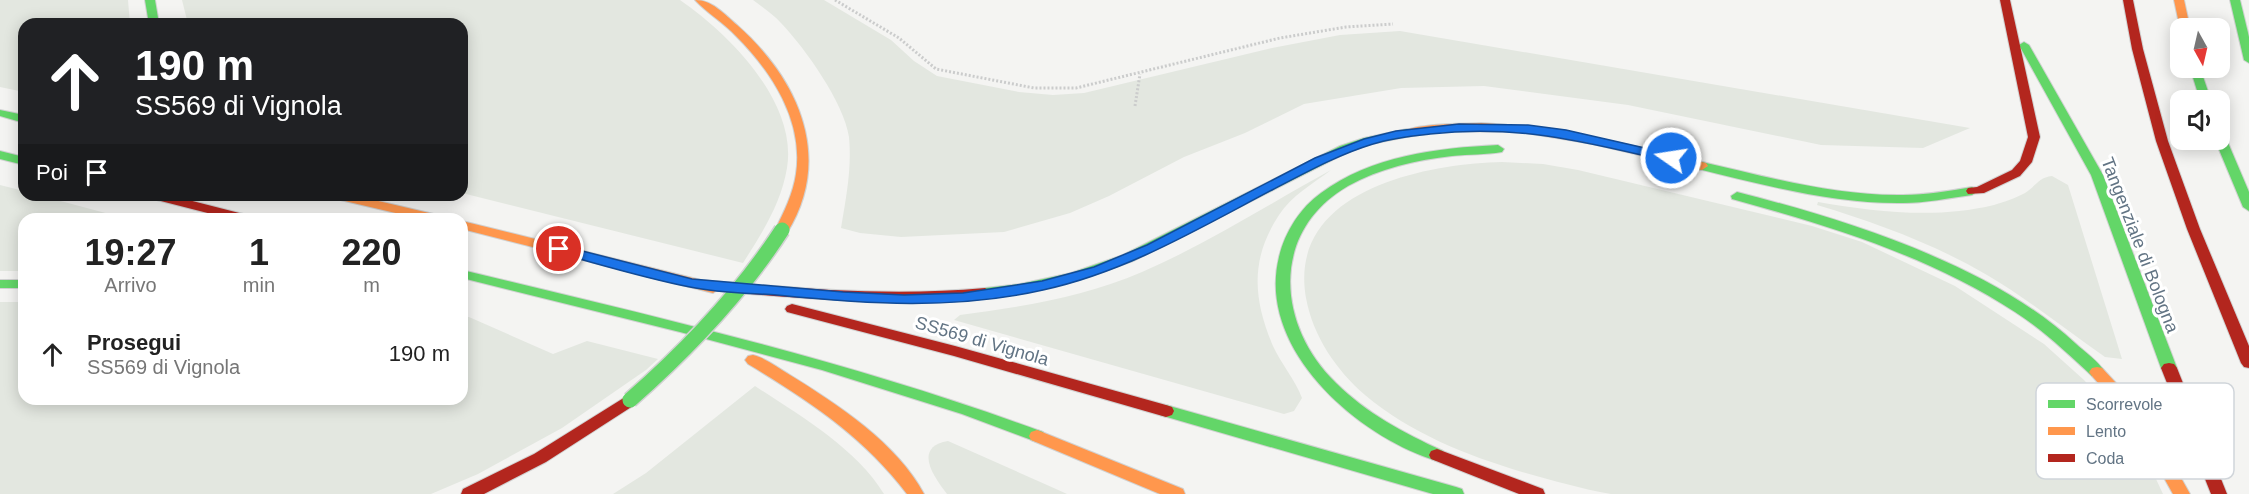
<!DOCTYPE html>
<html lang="it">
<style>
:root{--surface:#fff;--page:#f2f2f2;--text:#222;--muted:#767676}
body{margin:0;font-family:Arial,sans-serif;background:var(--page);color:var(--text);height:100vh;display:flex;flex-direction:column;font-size:22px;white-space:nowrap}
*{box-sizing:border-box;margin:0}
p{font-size:20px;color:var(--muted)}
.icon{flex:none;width:33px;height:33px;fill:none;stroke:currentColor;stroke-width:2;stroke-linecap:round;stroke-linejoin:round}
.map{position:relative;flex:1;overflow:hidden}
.side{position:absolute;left:18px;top:213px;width:450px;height:192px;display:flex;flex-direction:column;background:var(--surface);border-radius:18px;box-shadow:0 3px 15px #0003}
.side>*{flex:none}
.hud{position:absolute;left:18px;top:18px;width:450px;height:183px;border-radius:18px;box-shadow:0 3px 15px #0003;background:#202124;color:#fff;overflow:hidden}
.needle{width:39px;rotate:172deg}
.buttons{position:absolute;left:2170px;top:18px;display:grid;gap:12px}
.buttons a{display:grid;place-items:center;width:60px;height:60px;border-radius:12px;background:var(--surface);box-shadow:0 3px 15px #0003;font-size:30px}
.pin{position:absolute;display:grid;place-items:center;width:51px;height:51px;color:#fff;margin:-26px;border:3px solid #fff;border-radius:50%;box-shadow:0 2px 6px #0007}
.me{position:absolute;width:66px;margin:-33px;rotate:283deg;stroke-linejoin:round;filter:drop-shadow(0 0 4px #0008)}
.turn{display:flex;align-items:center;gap:21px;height:126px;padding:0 18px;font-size:27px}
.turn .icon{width:78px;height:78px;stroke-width:2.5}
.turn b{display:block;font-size:42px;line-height:51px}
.then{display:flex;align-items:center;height:57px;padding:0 18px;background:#0003;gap:12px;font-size:22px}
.eta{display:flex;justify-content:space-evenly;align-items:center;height:102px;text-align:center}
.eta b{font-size:36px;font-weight:600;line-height:42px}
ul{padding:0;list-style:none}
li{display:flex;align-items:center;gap:18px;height:78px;padding:0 18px}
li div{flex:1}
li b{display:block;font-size:22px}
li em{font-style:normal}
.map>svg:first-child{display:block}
.green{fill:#e3e7e0}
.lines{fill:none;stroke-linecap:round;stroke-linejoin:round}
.fast-casing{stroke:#d1d2d2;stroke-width:2}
.slow-casing{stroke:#d1d2d2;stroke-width:2}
.jam-casing{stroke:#d1d2d2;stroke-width:2}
.path{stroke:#cbcccc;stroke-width:3;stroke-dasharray:2 2;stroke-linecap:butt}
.fast{fill:#63d668;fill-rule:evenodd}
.slow{fill:#ff974d;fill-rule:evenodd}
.jam{fill:#b3261e;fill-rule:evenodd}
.fast-bridge-casing{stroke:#d1d2d2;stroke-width:18;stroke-linecap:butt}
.fast-bridge{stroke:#63d668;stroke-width:15}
.route{fill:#1a73e8;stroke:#114b97;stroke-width:1.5}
.labels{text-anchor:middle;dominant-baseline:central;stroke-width:6;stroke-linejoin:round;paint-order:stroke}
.street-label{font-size:18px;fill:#627484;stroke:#fff}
.key{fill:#fff;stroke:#d0d5da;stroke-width:1.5}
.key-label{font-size:16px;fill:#627484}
</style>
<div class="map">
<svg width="2249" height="494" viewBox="0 0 2249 494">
<rect width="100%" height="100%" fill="#f4f4f2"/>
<!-- green -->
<g class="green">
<polygon points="0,0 128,0 130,24 24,24 24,92 0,87"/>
<path d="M182 0H680C728 33 798 102 787 168 781 204 762 233 743 263L462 193V24H188Z"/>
<path d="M753 0H824L891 40 914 61 937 76 1019 92 1053 95 1084 93 1272 48 1340 35 1400 31 1970 128 1923 148 1821 145 1628 105 1484 86 1401 88 1304 104 1245 133 1184 157 1109 196 1070 213 1004 232 901 237 860 233 841 228C846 198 852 168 849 137 844 103 805 48 781 23 773 14 762 7 753 0Z"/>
<path d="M1502 162 1543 164 1578 170 1812 226 1862 242 1955 286 2044 344 2084 380 2115 414 2142 449 2163 494C2048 494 1933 494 1817 494 1771 494 1724 494 1677 494 1656 494 1632 494 1611 494 1581 489 1551 480 1522 472 1466 455 1410 433 1365 395 1336 370 1313 336 1306 298 1287 191 1423 164 1502 162Z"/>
<path d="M1331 170C1314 183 1291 196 1279 215 1250 259 1253 299 1273 346 1281 364 1295 379 1302 398L1294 411 1284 414 954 320 960 315C1022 307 1084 297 1142 272 1207 244 1269 204 1331 170Z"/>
<path d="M2052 176 2068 185 2122 359 2105 357C2066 330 2028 299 1987 275 1934 244 1877 223 1817 205L1818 202C1876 212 1937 219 1994 205 2004 202 2016 198 2025 193 2035 187 2039 177 2052 176Z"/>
<polygon points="0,185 24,191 24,195 38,195 128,219 24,219 24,271 0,271"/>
<polygon points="0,302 24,302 24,399 462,399 462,317 469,317 553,354 587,341 658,359 646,370 562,428 478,474 431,494 0,494"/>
<path d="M755 386C799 415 856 448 884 494H613L646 473Z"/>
<path d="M948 441 1056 489 1067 494H947C933 476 913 447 948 441Z"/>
</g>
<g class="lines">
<!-- fast casing -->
<g class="fast-casing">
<g id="fast">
<polygon points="145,0 155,0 159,24 149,24"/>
<polygon points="2230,0 2240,0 2249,37 2249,63 2244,60"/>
<polygon points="2024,42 2029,45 2103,175 2177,368 2174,372 2164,372 2161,368 2091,175 2019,45"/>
<polygon points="2190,68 2200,68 2211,100 2200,100"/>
<polygon points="0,110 24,115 24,123 0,116"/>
<polygon points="1407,129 1411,130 1413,133 1411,136 1371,144 1348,152 1133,261 1079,280 1020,294 985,298 978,293 985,288 1020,284 1071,273 1123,255 1340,146 1364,138"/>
<polygon points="2220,134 2226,138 2249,192 2249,211 2243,207 2215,140 2220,140"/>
<path d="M1498 145 1504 149 1502 152C1486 155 1469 154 1452 156 1417 160 1380 168 1348 186 1270 231 1276 325 1336 383 1366 413 1404 433 1443 451L1445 455 1443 459 1437 461C1358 437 1256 349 1279 257 1285 232 1300 208 1321 193 1371 156 1437 148 1498 145Z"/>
<polygon points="0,151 24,157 24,165 0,159"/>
<path d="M1702 162C1768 177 1835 196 1903 195 1926 195 1949 191 1972 187L1978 191 1972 195C1949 198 1926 203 1903 203 1834 204 1764 185 1698 169L1696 166Z"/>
<path d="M1737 192C1847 220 1991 265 2075 343 2085 352 2098 361 2105 372L2102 376H2092C2067 353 2043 330 2015 312 1929 256 1830 226 1732 199L1731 196Z"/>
<path d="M462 270C658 317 853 362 1043 432L1045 436 1043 440 1037 442 962 414 822 370 680 332 462 278Z"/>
<rect x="0" y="280" width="24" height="8"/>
<polygon points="1166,405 1456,487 1462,489 1464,494 1433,494 1160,415 1158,411 1160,407"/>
</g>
</g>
<!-- slow casing -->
<g class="slow-casing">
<g id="slow">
<path d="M695 0C712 0 724 14 737 25 798 79 834 157 787 233L782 234 775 230C784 212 793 194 796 174 804 121 772 72 736 36 724 23 707 13 695 0Z"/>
<polygon points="2174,0 2184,0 2190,28 2181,30 2180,28"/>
<path d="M1481 123C1558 127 1632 145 1706 163L1708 166 1702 170 1593 144 1519 132 1444 131 1407 137 1401 133C1412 123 1465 124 1481 123Z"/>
<polygon points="331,195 353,195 442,216 444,219 421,219 332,198"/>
<polygon points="462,221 713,283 720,288 713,293 462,229"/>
<path d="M753 355C766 358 778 368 790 375 837 404 897 443 924 494H907C864 437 808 400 748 364L745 360 748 356Z"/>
<polygon points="2097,367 2102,368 2145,414 2190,494 2173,494 2133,422 2092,376 2089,372 2092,368"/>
<polygon points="1037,430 1183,489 1185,494 1160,494 1031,440 1029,436 1031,432"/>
</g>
</g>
<!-- jam casing -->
<g class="jam-casing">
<g id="jam">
<polygon points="2000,0 2010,0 2040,137 2032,162 2020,176 1984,193 1968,194 1966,191 1968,188 1977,187 2012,170 2020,161 2028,137"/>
<polygon points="2123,0 2133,0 2143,49 2168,141 2200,229 2249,346 2249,368 2244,367 2241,363 2187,229 2156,141 2132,49"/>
<polygon points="148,195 169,195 251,216 253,219 231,219 149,198"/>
<path d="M692 279C790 288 887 297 985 288L992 293C975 313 722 295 687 286L685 283 687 280Z"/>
<polygon points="792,304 955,346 1166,405 1172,407 1174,411 1172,415 1166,417 954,356 787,312 785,309 787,306"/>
<polygon points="2169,363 2174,364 2177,368 2227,494 2211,494 2161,368 2164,364"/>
<polygon points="630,394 636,396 638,400 636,404 546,462 484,494 461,494 463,489 534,454"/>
<polygon points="1437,449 1543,489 1545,494 1519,494 1431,459 1429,455 1431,451"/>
</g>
</g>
<!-- path -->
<g class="path">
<polyline points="835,0 899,38 936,69 1034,88 1076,88 1280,38 1346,27 1393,24"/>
<polyline points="1135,106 1140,74"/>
</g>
<!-- fast -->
<use href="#fast" class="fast"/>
<!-- slow -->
<use href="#slow" class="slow"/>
<!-- jam -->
<use href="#jam" class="jam"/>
<!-- fast-bridge casing -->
<g class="fast-bridge-casing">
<path id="fast-bridge" d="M630 400C688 349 740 295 782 230"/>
</g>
<!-- fast-bridge -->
<use href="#fast-bridge" class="fast-bridge"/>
</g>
<!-- route -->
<path class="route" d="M1459 124 1528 125 1566 130 1671 154 1678 158 1671 162C1587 142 1518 124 1430 134 1411 136 1391 138 1373 144 1337 155 1305 173 1272 190 1198 229 1126 272 1043 290 955 310 866 304 777 295 748 293 718 293 690 287 644 278 599 264 554 252L552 249 559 245 692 279 843 292 904 295 963 293 1042 281 1094 267 1147 245 1315 158 1364 139 1396 131Z"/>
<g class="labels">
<!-- street labels -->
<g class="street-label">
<text transform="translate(2140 245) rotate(69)">Tangenziale di Bologna</text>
<text transform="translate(982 341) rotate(16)">SS569 di Vignola</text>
</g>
</g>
<!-- legend -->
<rect x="2036" y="383" width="198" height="96" rx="9" class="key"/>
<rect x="2048" y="400" width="27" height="8" fill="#63d668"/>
<rect x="2048" y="427" width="27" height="8" fill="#ff974d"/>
<rect x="2048" y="454" width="27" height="8" fill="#b3261e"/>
<g class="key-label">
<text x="2086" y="410">Scorrevole</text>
<text x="2086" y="437">Lento</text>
<text x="2086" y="464">Coda</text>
</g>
</svg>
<div class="buttons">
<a><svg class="needle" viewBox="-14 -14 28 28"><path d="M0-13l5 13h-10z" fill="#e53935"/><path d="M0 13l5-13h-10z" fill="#767676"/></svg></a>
<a><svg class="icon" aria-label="sound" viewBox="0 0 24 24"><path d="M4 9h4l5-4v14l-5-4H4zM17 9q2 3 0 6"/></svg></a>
</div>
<div class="pin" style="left:559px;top:249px;background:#d93025"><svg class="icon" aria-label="arrive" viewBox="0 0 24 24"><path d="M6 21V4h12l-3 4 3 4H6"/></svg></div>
<svg class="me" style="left:1671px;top:158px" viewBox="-20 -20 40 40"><circle r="17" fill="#1a73e8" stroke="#fff" stroke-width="3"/><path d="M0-11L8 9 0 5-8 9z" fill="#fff"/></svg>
<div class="hud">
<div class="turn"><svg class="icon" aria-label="ahead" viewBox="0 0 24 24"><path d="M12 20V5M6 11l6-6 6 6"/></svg><div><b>190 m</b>SS569 di Vignola</div></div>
<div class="then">Poi<svg class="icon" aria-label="arrive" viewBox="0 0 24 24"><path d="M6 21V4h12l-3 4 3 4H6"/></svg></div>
</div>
<section class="side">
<div class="eta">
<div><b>19:27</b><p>Arrivo</p></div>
<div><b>1</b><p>min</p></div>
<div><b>220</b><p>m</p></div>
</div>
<ul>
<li><svg class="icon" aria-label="ahead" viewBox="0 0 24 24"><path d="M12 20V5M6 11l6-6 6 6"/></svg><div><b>Prosegui</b><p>SS569 di Vignola</p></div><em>190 m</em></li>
</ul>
</section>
</div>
